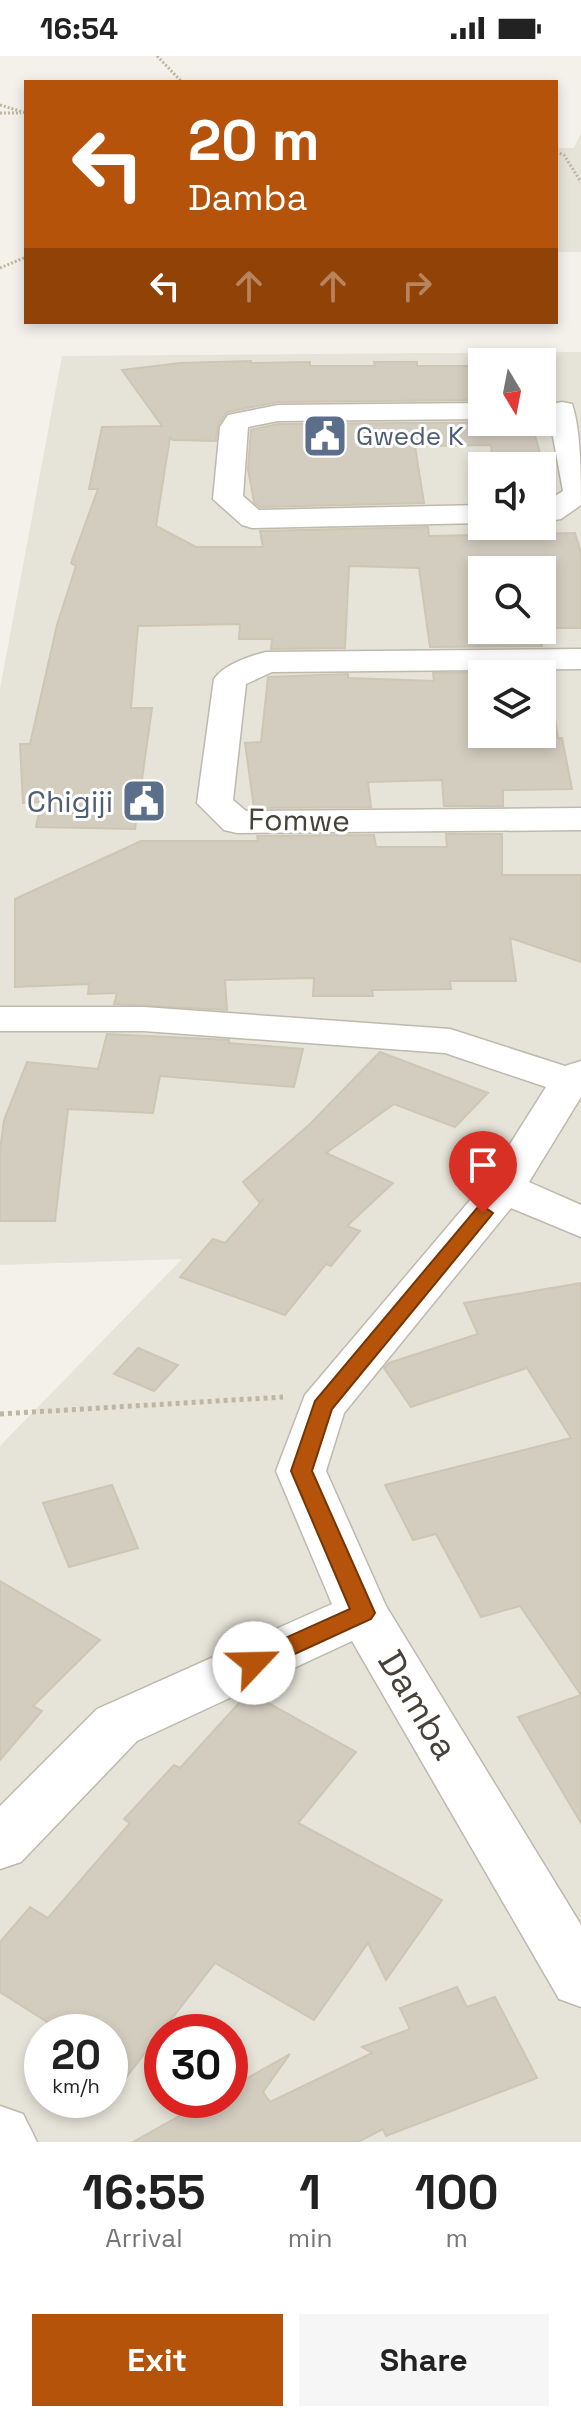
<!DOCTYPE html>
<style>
:root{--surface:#fff;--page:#f6f6f6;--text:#222;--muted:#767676;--accent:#b45309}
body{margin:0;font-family:"Space Grotesk",sans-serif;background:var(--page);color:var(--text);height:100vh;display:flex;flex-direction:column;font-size:30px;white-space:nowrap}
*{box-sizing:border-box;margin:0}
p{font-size:26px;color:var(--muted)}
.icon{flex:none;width:44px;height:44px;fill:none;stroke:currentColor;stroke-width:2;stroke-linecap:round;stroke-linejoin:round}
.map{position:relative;height:2086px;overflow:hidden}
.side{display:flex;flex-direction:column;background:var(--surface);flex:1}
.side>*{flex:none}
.banner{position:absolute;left:24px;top:24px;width:534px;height:244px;border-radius:0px;box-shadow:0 4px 12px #0003;background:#b45309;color:#fff;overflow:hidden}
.needle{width:52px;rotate:170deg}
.controls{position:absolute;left:468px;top:292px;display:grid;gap:16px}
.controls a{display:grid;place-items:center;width:88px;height:88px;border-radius:0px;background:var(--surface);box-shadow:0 4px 12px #0003;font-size:40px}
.speed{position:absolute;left:24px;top:1958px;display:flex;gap:16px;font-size:40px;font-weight:700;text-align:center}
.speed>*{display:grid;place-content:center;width:104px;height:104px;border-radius:50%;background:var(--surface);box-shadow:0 4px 12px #0003;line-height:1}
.speed small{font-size:20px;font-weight:400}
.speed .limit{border:12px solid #d22;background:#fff;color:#111}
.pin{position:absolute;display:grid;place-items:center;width:68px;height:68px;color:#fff;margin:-82px -34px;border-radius:50% 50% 50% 0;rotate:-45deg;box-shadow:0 0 8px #0007}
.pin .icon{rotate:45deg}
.me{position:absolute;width:88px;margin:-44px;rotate:66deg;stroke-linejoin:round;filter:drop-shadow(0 0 6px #0008)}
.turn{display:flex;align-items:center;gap:28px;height:168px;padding:0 32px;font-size:36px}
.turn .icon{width:104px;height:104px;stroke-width:2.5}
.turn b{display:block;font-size:56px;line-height:68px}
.lanes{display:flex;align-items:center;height:76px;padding:0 32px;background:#0003;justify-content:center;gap:40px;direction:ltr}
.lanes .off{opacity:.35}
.eta{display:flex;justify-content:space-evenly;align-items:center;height:136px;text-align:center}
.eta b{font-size:48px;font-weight:700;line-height:56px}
.primary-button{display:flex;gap:16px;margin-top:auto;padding:16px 32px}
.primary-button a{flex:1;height:92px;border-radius:0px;background:var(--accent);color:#fff;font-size:32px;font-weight:700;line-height:92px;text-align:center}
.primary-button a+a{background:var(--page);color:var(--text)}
.status{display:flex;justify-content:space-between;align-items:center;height:56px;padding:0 40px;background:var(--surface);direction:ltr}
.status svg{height:22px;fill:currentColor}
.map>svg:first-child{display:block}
.residential{fill:#e6e3d8;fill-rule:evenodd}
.building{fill:#d3cdc0;stroke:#cdc6b4;stroke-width:2;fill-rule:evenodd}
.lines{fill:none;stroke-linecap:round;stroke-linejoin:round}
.minor-casing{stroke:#beb9ad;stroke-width:3}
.path-far1{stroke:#beb6a0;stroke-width:3;stroke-dasharray:2 2;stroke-linecap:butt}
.path{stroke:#beb6a0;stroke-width:5;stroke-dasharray:4 4;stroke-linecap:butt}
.minor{fill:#fff;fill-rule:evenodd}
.route{fill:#b45309;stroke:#753606;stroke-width:2}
.labels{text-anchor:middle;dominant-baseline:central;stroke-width:6;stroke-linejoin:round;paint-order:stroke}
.far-service-label{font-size:26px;fill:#4e5e75;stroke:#fff;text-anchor:start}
.service-label{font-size:30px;fill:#4e5e75;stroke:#fff;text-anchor:end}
.street-label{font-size:30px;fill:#464239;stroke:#fff}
.near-street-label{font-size:36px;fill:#464239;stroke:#fff}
</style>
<div class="status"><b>16:54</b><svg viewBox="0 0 49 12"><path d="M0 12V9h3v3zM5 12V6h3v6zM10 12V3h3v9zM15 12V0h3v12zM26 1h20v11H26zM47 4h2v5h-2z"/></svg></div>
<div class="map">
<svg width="581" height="2086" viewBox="0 0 581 2086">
<rect width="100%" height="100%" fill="#f3f1ea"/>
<!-- residential -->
<g class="residential">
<polygon points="581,77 581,196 556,196 556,92 574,92"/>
<path d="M581 296V2086H0V1390L182 1203 0 1209V633L62 300ZM482 306H542V366H482ZM482 410H542V470H482ZM482 514H542V574H482ZM482 618H542V678H482ZM42 1976H110V2044H42ZM162 1976H230V2044H162Z"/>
</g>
<!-- building -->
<g class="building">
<polygon points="251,305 251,307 310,306 310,310 375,310 374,306 417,306 417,310 482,310 482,344 278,346 227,356 218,369 216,385 173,384 170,381 156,470 196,491 263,491 260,475 428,471 429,480 575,477 581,497 581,572 542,572 542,514 482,514 482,574 540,574 542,590 430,591 419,512 349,510 345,592 271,593 272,583 239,583 240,568 138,570 131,652 152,652 135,773 36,771 41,746 23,747 20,688 30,688 57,569 76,510 71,507 98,433 89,433 102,371 162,370 122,314 180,307"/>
<polygon points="531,366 540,397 535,397 536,410 493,410 491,389 415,390 424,447 260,451 254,446 248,413 251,374 278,368"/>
<path d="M547 616 558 682H562L572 733 503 734V750H444L442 724 368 726 371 751 254 752 245 687 261 686 268 621 348 618V622L434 625 433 617ZM482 618H542V678H482Z"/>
<polygon points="446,778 502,778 502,819 581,819 581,906 510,882 516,925 450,925 451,933 372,934 373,940 313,940 314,922 225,924 227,954 114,948 117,937 88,938 89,928 15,931 15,843 141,785 258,785 257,780 374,779 376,791 447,791"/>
<polygon points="107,978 229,984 229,987 303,993 294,1031 160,1020 153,1057 68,1053 55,1165 0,1165 0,1094 4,1064 27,1006 98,1013"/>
<polygon points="380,996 488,1037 455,1071 394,1048 326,1097 393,1127 347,1170 360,1175 331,1210 326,1208 285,1259 180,1221 213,1183 225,1187 264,1143 259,1146 243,1126 309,1069"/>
<polygon points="581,1227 581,1767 518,1661 581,1639 520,1550 481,1561 436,1478 413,1484 385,1429 571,1382 527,1312 411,1351 384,1312 389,1307 478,1278 464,1247"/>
<polygon points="138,1292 178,1309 154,1335 114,1318"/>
<polygon points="112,1429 138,1492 69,1511 43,1447"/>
<polygon points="0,1525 100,1584 33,1650 42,1655 0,1704"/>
<polygon points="249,1636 356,1696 298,1767 442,1844 386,1924 368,1887 314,1964 215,1907 110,2042 110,1976 63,1976 0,1936 0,1886 30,1851 48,1862 130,1767 124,1763 174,1709 180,1712"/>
<polygon points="457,1931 467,1951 495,1941 537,2022 386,2080 383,2073 358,2086 133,2086 208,2044 230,2044 230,2032 290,1998 263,2036 270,2046 372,1997 362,1991 410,1973 400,1952"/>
</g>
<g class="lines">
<!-- minor casing -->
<g class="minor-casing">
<g id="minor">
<path d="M562 346 572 348C581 374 581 420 581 449L561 463 542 466V448L563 435 548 354 552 348Z"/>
<polygon points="482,347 482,363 278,365 248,371 243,440 259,454 482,449 482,467 252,472 242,469 213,443 220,371 228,359 278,349"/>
<path d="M581 593V613L272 616 246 628 233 744 246 755 581 752V774L237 777 224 774 197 747 214 623C223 609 249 600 266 596Z"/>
<polygon points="0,951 144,951 450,973 565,1010 581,1005 581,1041 529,1126 581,1149 581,1181 511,1152 344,1357 326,1415 386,1550 581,1869 581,1951 559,1943 352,1585 137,1685 21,1806 0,1813 0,1750 97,1653 332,1548 276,1415 305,1339 488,1123 546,1031 445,997 144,975 0,975"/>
<polygon points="0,2050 23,2058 37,2086 0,2086"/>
</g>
</g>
<!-- path-far1 -->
<g class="path-far1">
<polyline points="157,0 182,26"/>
<polyline points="0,49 26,57"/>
<polyline points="0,57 21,57"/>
<polyline points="556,96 564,99 581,126"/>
<polyline points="0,212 26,201"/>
</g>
<!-- path -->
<polyline class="path" points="0,1358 283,1341"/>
<!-- minor -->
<use href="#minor" class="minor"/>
</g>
<!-- route -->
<polygon class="route" points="483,1150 493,1157 490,1161 332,1353 312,1415 375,1557 371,1563 262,1613 254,1616 245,1613 242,1607 245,1600 350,1553 291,1415 315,1345 477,1152"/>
<!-- icons -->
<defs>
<g id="civic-square" transform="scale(2.3)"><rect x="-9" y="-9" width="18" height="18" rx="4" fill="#5c6f8a" stroke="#fff"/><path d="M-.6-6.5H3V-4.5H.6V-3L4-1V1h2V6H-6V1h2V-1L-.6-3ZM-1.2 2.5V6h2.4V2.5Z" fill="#fff"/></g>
</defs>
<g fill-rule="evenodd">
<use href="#civic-square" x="325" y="380"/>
<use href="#civic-square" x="144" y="745"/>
</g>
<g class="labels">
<!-- far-service labels -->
<g class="far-service-label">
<text x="356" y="380">Gwede K</text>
</g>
<!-- service labels -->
<g class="service-label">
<text x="113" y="745">Chigiji</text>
</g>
<!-- street labels -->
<g class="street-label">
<text transform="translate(299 764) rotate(1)">Fomwe</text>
</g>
<!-- near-street labels -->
<g class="near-street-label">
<text transform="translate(418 1649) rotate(59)">Damba</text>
</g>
</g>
</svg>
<div class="controls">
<a><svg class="needle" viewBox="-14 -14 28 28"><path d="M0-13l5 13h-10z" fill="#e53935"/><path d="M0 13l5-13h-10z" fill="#767676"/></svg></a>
<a><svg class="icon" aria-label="sound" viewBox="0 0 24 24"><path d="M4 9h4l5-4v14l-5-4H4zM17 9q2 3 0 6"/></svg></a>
<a><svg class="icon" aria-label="search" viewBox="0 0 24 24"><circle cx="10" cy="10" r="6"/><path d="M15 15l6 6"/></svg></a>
<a><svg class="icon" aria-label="layers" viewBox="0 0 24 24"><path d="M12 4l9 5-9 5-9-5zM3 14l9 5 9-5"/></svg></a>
</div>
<div class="speed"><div>20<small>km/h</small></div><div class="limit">30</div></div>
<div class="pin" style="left:483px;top:1157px;background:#d93025"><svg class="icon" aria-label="arrive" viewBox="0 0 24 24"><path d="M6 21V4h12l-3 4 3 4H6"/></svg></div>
<svg class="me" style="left:254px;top:1607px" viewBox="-20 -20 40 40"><circle r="19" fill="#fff"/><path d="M0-13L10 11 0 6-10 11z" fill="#b45309"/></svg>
<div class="banner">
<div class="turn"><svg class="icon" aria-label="left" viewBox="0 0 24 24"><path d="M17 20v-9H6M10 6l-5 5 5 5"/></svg><div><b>20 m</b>Damba</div></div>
<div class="lanes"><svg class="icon" aria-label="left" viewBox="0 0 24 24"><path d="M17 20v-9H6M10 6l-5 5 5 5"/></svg><svg class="icon off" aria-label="ahead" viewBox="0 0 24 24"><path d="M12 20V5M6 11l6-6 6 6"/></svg><svg class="icon off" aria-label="ahead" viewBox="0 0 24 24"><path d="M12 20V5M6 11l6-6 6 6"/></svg><svg class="icon off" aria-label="right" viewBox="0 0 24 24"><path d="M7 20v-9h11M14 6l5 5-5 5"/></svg></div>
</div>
</div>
<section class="side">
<div class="eta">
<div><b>16:55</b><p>Arrival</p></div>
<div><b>1</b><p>min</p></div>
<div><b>100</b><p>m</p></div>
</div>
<div class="primary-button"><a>Exit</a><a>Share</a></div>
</section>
